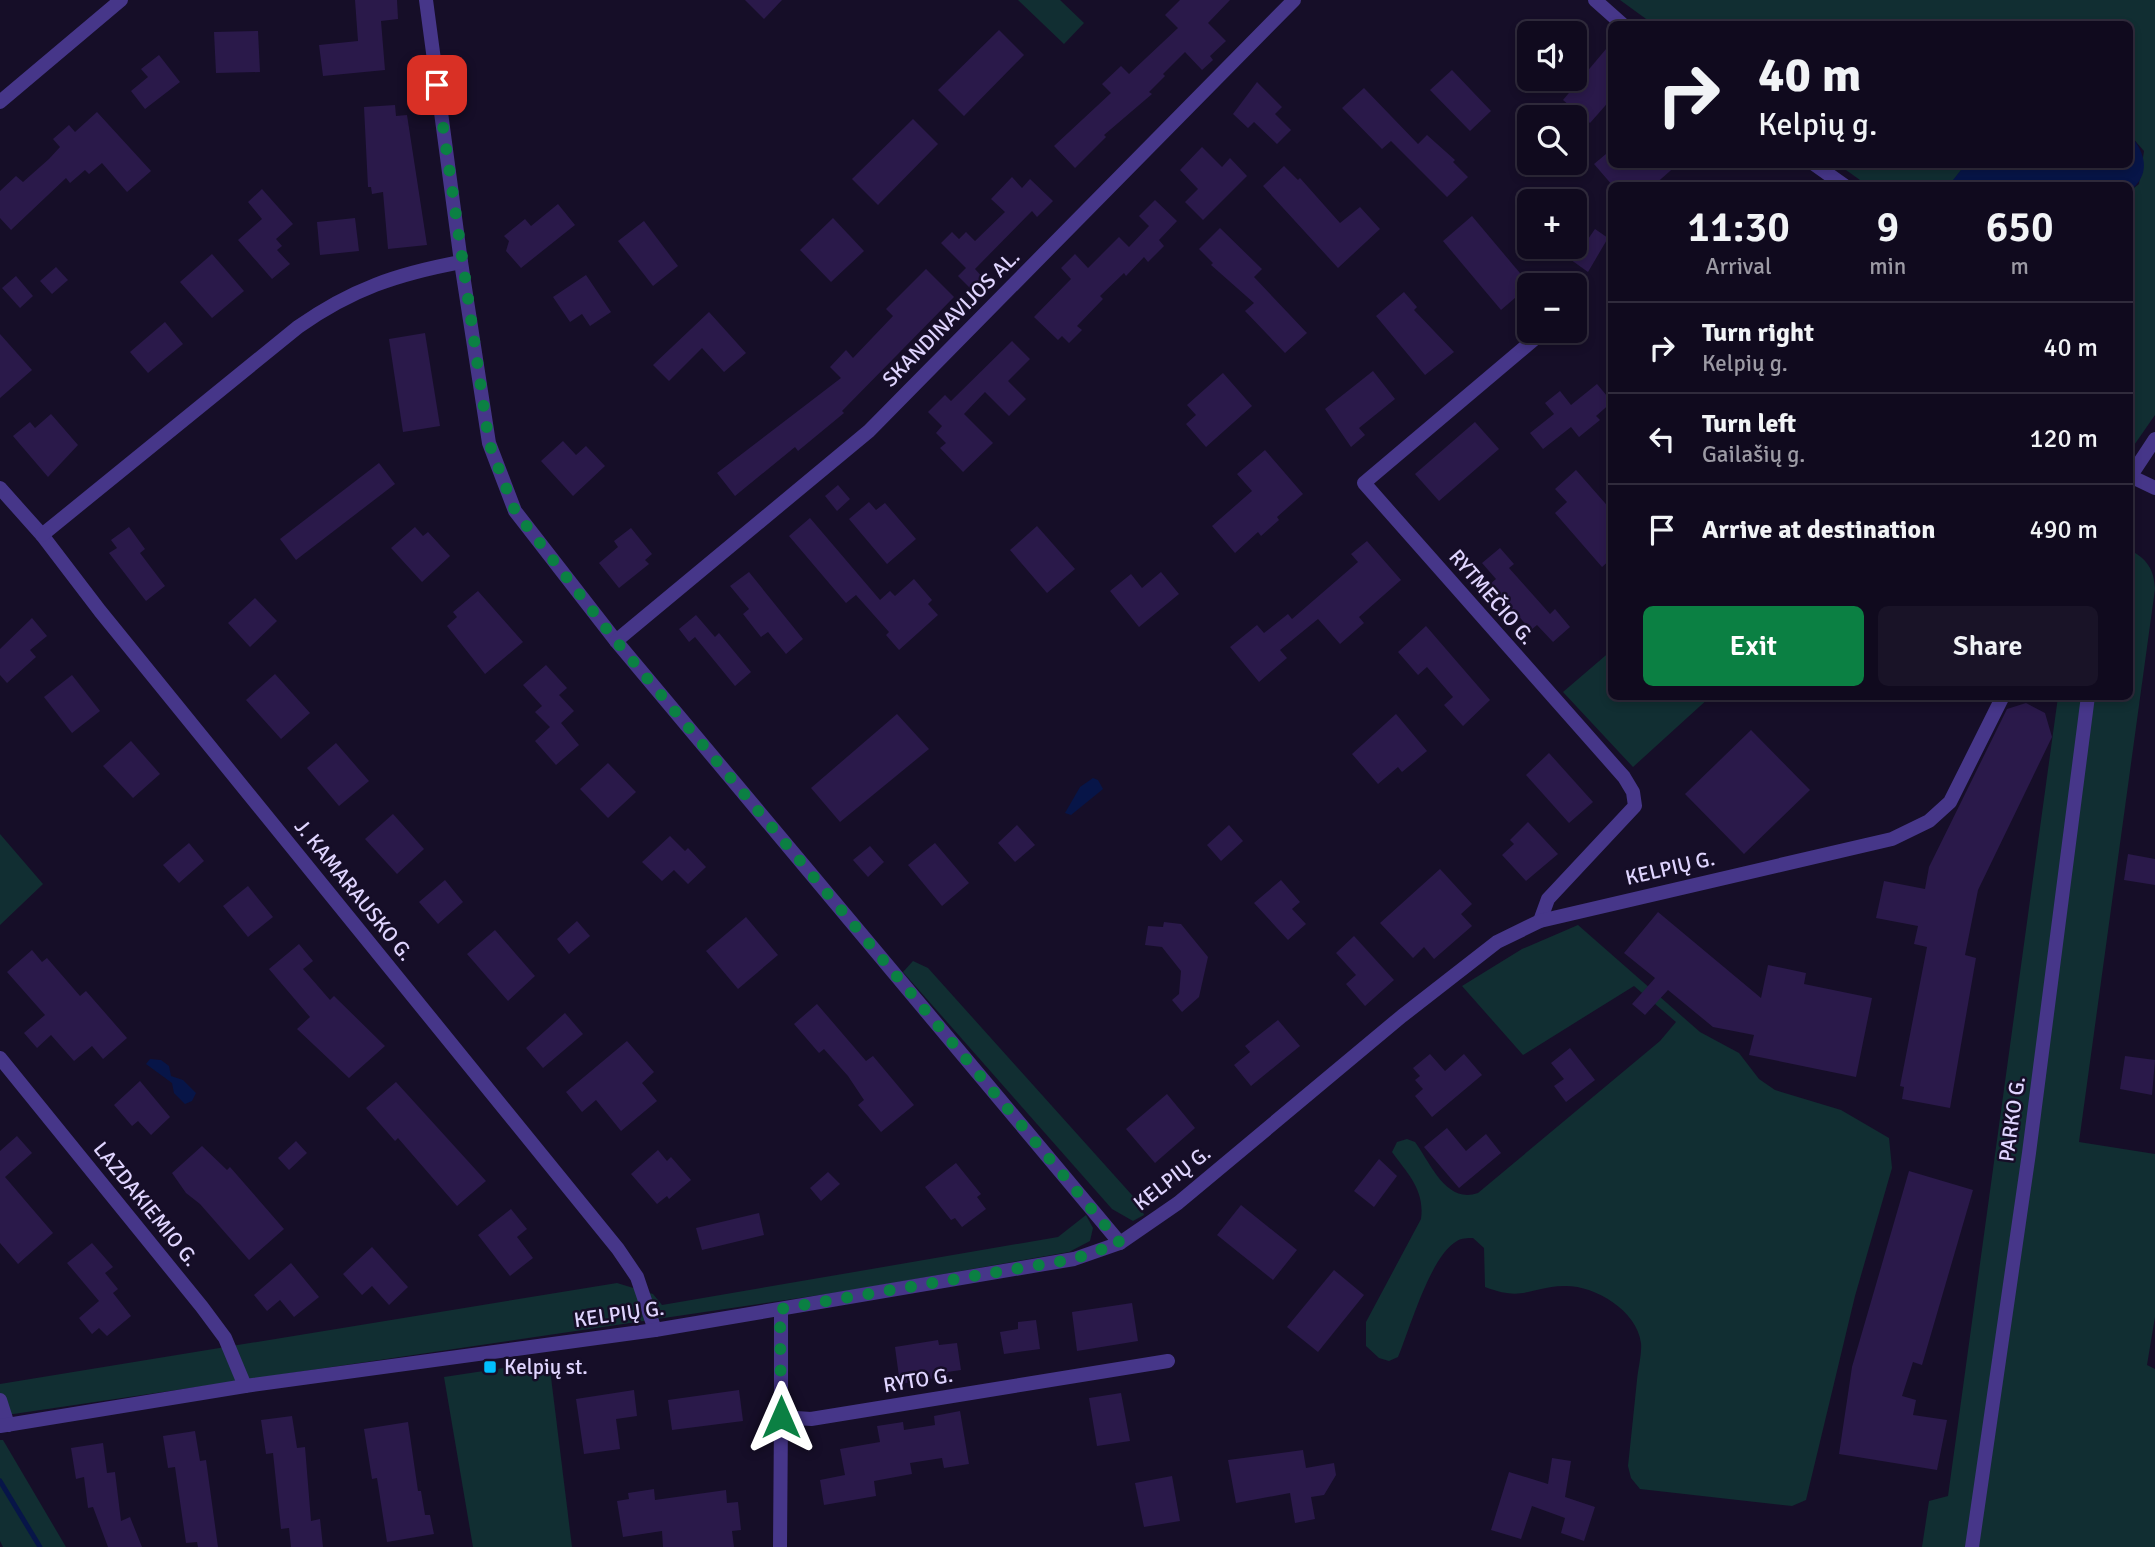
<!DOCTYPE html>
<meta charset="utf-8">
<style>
:root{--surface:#100a1e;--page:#191327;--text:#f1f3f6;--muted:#9c9aa4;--line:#302b3c;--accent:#0b8043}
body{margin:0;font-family:Signika,sans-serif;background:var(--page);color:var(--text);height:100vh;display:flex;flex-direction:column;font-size:26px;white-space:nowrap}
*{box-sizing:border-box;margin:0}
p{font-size:23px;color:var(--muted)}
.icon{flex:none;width:38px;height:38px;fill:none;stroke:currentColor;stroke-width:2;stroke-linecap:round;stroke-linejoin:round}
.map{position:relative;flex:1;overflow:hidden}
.drawer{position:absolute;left:1608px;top:182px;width:525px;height:518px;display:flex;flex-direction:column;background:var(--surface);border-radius:10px;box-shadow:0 4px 10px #0003,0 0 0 2px var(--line)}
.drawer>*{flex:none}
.hud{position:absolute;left:1608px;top:21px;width:525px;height:147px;border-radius:10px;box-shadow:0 4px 10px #0003,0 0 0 2px var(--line);background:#100a1e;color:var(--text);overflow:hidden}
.tools{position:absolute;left:1517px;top:21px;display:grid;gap:14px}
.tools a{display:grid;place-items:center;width:70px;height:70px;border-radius:10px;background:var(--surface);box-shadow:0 4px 10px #0003,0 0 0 2px var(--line);font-size:35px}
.pin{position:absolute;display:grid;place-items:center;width:60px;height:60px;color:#fff;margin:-30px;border-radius:14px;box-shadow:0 4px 10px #0006}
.me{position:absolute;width:77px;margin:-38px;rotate:0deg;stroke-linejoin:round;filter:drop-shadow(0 0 5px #0008)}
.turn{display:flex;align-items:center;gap:24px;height:147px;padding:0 35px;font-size:32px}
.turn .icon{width:91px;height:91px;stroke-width:2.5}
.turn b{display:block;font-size:49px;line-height:60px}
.eta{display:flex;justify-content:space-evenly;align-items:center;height:119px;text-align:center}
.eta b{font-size:42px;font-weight:600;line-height:49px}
.primary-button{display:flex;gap:14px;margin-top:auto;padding:14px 35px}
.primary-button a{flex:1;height:80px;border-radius:10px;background:var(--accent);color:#fff;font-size:28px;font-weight:600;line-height:80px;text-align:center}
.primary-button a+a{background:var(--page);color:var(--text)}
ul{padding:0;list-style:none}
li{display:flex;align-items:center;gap:21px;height:91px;padding:0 35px;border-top:2px solid var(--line)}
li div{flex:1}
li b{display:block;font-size:26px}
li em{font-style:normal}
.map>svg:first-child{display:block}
.green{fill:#112e32}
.water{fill:#071548}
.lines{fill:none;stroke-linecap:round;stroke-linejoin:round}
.stream{stroke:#071548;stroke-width:5}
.building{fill:#2a194a}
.street{stroke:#463689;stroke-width:14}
.route{stroke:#0b8043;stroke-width:12;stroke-dasharray:0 21.6}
.poi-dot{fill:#01beff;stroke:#160e28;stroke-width:2.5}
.labels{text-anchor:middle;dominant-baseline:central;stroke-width:5;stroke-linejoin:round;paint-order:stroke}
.street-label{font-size:21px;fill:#e0d5ff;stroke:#160e28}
.poi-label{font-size:21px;fill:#e0d5ff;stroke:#160e28;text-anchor:start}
</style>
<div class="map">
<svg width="2155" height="1547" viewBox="0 0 2155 1547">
<rect width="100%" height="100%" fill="#160e28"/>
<!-- green -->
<g class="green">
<polygon points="1018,0 1060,0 1084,23 1064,44"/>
<polygon points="1620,0 2155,0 2155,415 2130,451 2130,191 2139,184 2144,151 2130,135 2130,24 1653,24"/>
<polygon points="1839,165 1965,165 1949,186 1867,185"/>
<path d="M2130 550C2147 559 2154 569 2155 589L2079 1142 2155 1154V1317L2147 1365 2155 1369V1547H1922L1929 1501 1948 1496 2058 697 2130 696Z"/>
<polygon points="1612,650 1612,696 1710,697 1633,767 1563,692"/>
<polygon points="0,834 43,884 0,925"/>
<path d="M1578 925 1700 1032 1739 1053 1759 1079 1775 1090 1841 1110 1889 1138 1892 1168 1855 1296 1806 1500 1792 1506 1640 1489 1631 1478 1628 1466C1631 1438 1634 1409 1637 1380 1638 1369 1642 1354 1641 1343 1637 1310 1594 1285 1564 1286 1529 1287 1524 1302 1485 1287L1484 1248 1473 1238C1468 1238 1461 1238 1457 1241 1430 1256 1410 1329 1398 1357L1389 1361 1379 1358 1366 1346V1322L1421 1219C1425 1190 1408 1174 1392 1152L1397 1142 1407 1139 1415 1142C1431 1164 1446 1204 1478 1193L1660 1041 1676 1022 1634 986 1523 1055 1462 986 1522 949Z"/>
<polygon points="913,961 928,968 1140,1204 1144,1215 1133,1221 1112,1209 903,972"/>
<polygon points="1086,1215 1093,1228 1090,1241 1069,1252 847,1291 0,1416 0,1384 617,1283 653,1294 662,1305 1058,1237"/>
<polygon points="549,1361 572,1547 473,1547 444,1377"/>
<polygon points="0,1440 3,1440 66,1547 3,1547 0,1541"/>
</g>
<!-- water -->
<g class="water">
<path d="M2130 135C2146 153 2151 174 2130 191V186L1949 185 1965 165 2130 164Z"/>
<polygon points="1093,778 1098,780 1103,789 1071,815 1065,813 1080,787"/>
<polygon points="150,1059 161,1060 169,1066 171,1076 183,1080 196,1093 192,1101 185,1104 174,1093 172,1083 146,1064"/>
</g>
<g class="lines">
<!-- stream -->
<polyline class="stream" points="0,1481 40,1547"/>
</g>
<!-- building -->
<g class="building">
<polygon points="355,0 397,0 398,19 381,21 385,70 323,76 319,45 358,41"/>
<polygon points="745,0 782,0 764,19"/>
<polygon points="1180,0 1230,0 1208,23 1226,41 1210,56 1213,60 1202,70 1185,52 1163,74 1165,76 1149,92 1152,94 1104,135 1106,137 1075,168 1054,146 1111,93 1102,84 1121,66 1129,74 1178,28 1165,15"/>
<polygon points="999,30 1024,55 964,116 938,90"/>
<polygon points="258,31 260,72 216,73 214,32"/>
<polygon points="1612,42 1612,98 1590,123 1563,100"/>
<polygon points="159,55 180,82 145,109 131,91 148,77 141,69"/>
<polygon points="1452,70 1491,111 1470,131 1430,90"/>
<polygon points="1257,82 1282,107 1275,114 1291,130 1277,144 1254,122 1248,128 1233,114"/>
<polygon points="1364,88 1418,144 1427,135 1455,160 1453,162 1468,177 1447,197 1391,141 1382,149 1342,108"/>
<polygon points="395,105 396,116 407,115 427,245 388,249 383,192 372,194 371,187 368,187 364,107"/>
<polygon points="97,112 151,171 127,192 102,163 89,174 85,170 70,183 66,178 11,230 0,218 0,191 16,176 23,182 49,159 60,147 53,139 69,125 75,132"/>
<polygon points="913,119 938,144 878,205 852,179"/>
<polygon points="1202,147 1222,167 1230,158 1247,176 1203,220 1185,202 1198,189 1180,170"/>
<polygon points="1612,149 1612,164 1678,164 1653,186 1613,186 1594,164"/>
<polygon points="1284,166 1298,180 1300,178 1340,223 1360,207 1380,229 1338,268 1263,186"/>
<polygon points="1012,177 1022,188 1030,179 1053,201 1037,217 1032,211 975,269 985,280 973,291 958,276 966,268 941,243 952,232 959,239 966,232 975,241 1005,212 991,199"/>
<polygon points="262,189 293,224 276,239 282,246 277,250 290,264 272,279 238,240 262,219 248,202"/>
<polygon points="1155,200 1177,221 1159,240 1164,246 1148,262 1144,257 1126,276 1124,273 1100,296 1103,299 1077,326 1082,330 1069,343 1062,336 1058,340 1034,317 1071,279 1061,268 1075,254 1088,268 1119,237 1129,247 1149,226 1139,216"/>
<polygon points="558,204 575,225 521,268 506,251 509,241 504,236 525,219 531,226"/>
<polygon points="1472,216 1530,285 1501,310 1443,241"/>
<polygon points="355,218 359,251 320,255 317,222"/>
<polygon points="833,218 864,251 831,282 800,250"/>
<polygon points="644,221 678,266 653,286 618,241"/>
<polygon points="1220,228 1262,269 1254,277 1307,333 1285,353 1245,311 1254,303 1211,265 1213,263 1199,249"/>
<polygon points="1595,229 1608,238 1588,272 1553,247 1575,247 1575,235 1586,242"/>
<polygon points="212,254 244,291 212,318 180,282"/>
<polygon points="56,267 68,280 52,294 40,281"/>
<polygon points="926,269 954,297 842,411 844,413 798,451 795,447 735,496 717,473 841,378 830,367 846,350 853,358 893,316 886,309"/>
<polygon points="586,275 611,312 590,326 582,314 570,322 553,297"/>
<polygon points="16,276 33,296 20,308 2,288"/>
<polygon points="1404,292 1417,307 1414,310 1454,352 1425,375 1376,316"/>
<polygon points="709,312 746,353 724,372 702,348 669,381 653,365"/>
<polygon points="165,322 183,344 148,373 130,352"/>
<polygon points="425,333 440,426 403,432 389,339"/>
<polygon points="0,334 32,370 0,398"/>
<polygon points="1012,341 1030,359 1008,381 1026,399 1009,416 985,392 964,414 993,443 963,472 940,448 946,443 936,433 942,426 928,412 945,395 951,401"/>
<polygon points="1373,371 1395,399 1359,428 1365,435 1351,447 1325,409"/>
<polygon points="1223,373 1252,406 1206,447 1186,424 1196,415 1187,405"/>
<polygon points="1597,384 1612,402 1596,416 1600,420 1579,437 1571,427 1543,449 1530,433 1554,414 1545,403 1560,391 1571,405"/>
<polygon points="51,414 78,445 48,477 13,436 30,422 35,428"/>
<polygon points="1475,422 1499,449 1439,501 1415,474"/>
<polygon points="563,441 576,455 586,446 605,466 573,496 541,461"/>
<polygon points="1265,450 1303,494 1277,517 1279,520 1261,536 1258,532 1235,553 1212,526 1252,491 1237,474"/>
<polygon points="379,463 395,484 296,560 280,539"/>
<polygon points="1576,470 1612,511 1612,558 1602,567 1555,513 1567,502 1555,489"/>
<polygon points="838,485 850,499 837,511 825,496"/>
<polygon points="869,502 876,510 885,503 916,539 887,564 849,519"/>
<polygon points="810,518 880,600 890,591 895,596 914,579 932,600 928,604 938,615 899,650 886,635 889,632 856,595 846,603 789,536"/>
<polygon points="1037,526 1075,569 1047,593 1010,550"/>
<polygon points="129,527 145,549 140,553 165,586 146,601 109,553 117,548 111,540"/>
<polygon points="415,527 423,536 428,532 450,556 422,582 391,548"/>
<polygon points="631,528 652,554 645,560 649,564 619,588 599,563 618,547 614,541"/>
<polygon points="1367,541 1401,580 1359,617 1364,623 1340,644 1318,619 1280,650 1287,658 1259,682 1230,647 1257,625 1264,633 1288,614 1292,619 1358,562 1351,554"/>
<polygon points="1500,548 1514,564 1509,568 1550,614 1555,609 1570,627 1553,642 1537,625 1531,630 1490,584 1496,579 1482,563"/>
<polygon points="749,572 803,639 786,654 768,632 761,637 743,614 749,609 730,586"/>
<polygon points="1161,572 1179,594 1139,627 1110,591 1131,574 1142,588"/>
<polygon points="478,591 523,642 485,674 447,626 457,617 453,612"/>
<polygon points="255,598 277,621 250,647 228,623"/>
<polygon points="696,615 715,637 719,633 751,672 735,686 695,637 689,642 679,629"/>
<polygon points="32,618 47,636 30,650 36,657 7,683 0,675 0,649"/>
<polygon points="1426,626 1490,700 1463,726 1444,705 1453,697 1427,667 1418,675 1398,652"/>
<polygon points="546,665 567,688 559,695 574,711 561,723 579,745 556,765 535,741 550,727 535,712 542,706 523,685"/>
<polygon points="275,674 310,713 281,739 246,700"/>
<polygon points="72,675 100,711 72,733 44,697"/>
<polygon points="2026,703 2045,713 2052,737 1978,890 1965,955 1976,958 1950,1108 1902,1099 1904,1087 1900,1086 1927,947 1914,944 1918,926 1876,918 1884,881 1925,889 1929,867 2007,709"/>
<polygon points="897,714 929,749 840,822 811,788"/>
<polygon points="1396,714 1427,751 1402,772 1398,767 1378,784 1352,754"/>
<polygon points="1751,730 1810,790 1744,854 1685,794"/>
<polygon points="131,741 160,774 133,798 103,766"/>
<polygon points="336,743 369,781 339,806 307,768"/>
<polygon points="1549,753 1593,802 1569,823 1526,775"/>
<polygon points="608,763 636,792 608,818 580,789"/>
<polygon points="393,814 424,849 397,874 365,839"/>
<polygon points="1528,822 1558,854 1526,881 1502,855 1514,844 1510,840"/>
<polygon points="1017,825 1035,845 1015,862 998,843"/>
<polygon points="1229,825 1243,841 1221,861 1207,845"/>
<polygon points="670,836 685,851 688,848 706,867 688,884 674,870 662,881 642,862"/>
<polygon points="189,843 204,861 179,883 163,865"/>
<polygon points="935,843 969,883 942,906 908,865"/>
<polygon points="870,846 884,862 868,877 853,860"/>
<polygon points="2128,854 2155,859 2155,885 2124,880"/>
<polygon points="1440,869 1472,904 1461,914 1472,926 1434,959 1424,947 1413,958 1380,923"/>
<polygon points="445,880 463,902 438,924 419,902"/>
<polygon points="1281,880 1300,902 1292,909 1306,924 1288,940 1254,903"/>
<polygon points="248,886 273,917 248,937 223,906"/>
<polygon points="1658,912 1761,998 1768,965 1806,973 1804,984 1872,998 1856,1077 1749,1055 1754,1035 1713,1027 1668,990 1645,1015 1632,1004 1655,978 1624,953"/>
<polygon points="746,917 778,955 738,989 706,951"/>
<polygon points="577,921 590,936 569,954 557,939"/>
<polygon points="1164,922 1181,924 1208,957 1199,997 1182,1012 1172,1000 1179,994 1181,971 1162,947 1145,945 1148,926 1163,927"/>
<polygon points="495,930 535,976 508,1001 467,954"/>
<polygon points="1354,936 1394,980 1365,1006 1346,984 1356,975 1336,953"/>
<polygon points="299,944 313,961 303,969 330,1000 334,996 385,1046 349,1078 297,1029 310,1017 269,969"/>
<polygon points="32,950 42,962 47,958 80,996 86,991 127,1038 103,1059 92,1046 74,1061 51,1035 37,1048 24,1033 45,1015 7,972"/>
<polygon points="817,1004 866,1061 873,1056 914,1105 881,1132 858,1105 864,1100 848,1076 824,1049 819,1053 794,1024"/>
<polygon points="565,1013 583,1034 543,1068 526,1048"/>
<polygon points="1278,1020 1300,1046 1251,1086 1234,1065 1250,1052 1245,1046"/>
<polygon points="627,1041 654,1072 642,1083 657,1101 621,1131 596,1100 582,1112 566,1092"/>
<polygon points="1570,1048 1595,1080 1566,1102 1554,1086 1564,1079 1551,1063"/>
<polygon points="1430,1054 1445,1071 1464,1054 1482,1075 1432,1117 1415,1096 1423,1089 1415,1080 1420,1076 1413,1068"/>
<polygon points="2125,1056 2155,1060 2152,1095 2120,1089"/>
<polygon points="140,1081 170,1117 151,1135 138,1121 132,1126 114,1105"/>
<polygon points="396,1082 486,1181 457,1206 398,1138 395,1141 366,1108"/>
<polygon points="1167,1094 1195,1128 1155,1163 1126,1129"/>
<polygon points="1447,1128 1466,1151 1486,1134 1501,1153 1459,1188 1424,1147"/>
<polygon points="17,1136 32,1153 5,1177 53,1233 18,1264 0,1243 0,1151"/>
<polygon points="296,1141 307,1153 289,1170 278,1158"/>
<polygon points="202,1146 227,1170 230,1167 284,1229 249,1260 200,1204 186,1193 172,1173"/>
<polygon points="658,1150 667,1161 671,1157 691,1180 669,1199 667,1196 657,1204 631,1174"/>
<polygon points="1379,1159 1397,1176 1374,1207 1354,1191"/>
<polygon points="956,1163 981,1194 977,1197 986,1209 962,1227 955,1218 951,1220 925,1187"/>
<polygon points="1909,1171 1973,1190 1922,1365 1913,1362 1902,1396 1916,1400 1913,1415 1947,1420 1937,1470 1839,1454 1852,1367"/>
<polygon points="828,1172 840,1184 821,1201 810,1188"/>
<polygon points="1241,1205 1297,1250 1273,1280 1217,1235"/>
<polygon points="511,1209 527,1229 517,1237 533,1258 510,1276 478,1235"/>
<polygon points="759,1213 764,1235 702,1250 696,1228"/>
<polygon points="92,1243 113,1267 105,1273 118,1289 113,1293 131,1316 107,1336 99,1328 92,1334 79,1318 99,1301 67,1263"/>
<polygon points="372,1247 408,1287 389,1305 372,1286 362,1295 343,1274"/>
<polygon points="291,1263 319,1297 294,1317 280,1300 267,1311 254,1295"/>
<polygon points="1334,1270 1364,1295 1318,1352 1287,1327"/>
<polygon points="1132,1303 1138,1341 1077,1351 1072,1312"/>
<polygon points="1036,1320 1040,1349 1004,1354 1000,1332 1018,1329 1018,1322"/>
<polygon points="938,1340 939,1345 957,1343 961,1370 947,1372 948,1376 900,1384 895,1347"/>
<polygon points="634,1390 637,1416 616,1419 620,1449 584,1454 576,1399"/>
<polygon points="739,1390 743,1421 672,1430 668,1400"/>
<polygon points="1121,1393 1130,1441 1097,1446 1089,1398"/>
<polygon points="960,1411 969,1464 944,1468 942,1458 910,1463 912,1474 874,1481 876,1496 824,1505 820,1480 845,1475 840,1449 880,1442 877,1426 903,1422 904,1430 935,1425 934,1416"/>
<polygon points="292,1416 297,1448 305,1447 311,1521 320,1519 323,1547 291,1547 289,1528 281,1529 273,1453 266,1454 261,1420"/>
<polygon points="408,1422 418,1491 421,1491 425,1515 430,1515 434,1534 387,1542 377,1478 372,1479 364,1429"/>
<polygon points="195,1431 200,1461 206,1460 218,1547 198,1547 197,1542 186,1543 175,1467 168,1468 163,1436"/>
<polygon points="103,1443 107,1473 115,1472 121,1521 130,1517 142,1547 108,1547 93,1507 88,1508 84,1477 76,1479 71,1448"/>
<polygon points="1303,1450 1306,1468 1334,1463 1336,1475 1324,1495 1311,1497 1315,1519 1295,1523 1290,1493 1236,1503 1228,1460"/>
<polygon points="1552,1458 1571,1461 1565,1497 1595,1507 1584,1541 1561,1533 1565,1518 1532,1506 1521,1539 1491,1530 1509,1472 1548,1484"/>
<polygon points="1172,1476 1180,1521 1144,1527 1135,1483"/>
<polygon points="654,1489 655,1500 726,1490 727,1503 738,1502 741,1530 732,1531 734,1547 663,1547 662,1531 623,1537 617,1501 629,1499 628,1493"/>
</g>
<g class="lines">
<!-- street -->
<g class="street">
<polyline points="426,0 461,262 489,443 515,511 616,641 1120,1243"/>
<polyline points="1595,0 1622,24"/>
<polyline points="0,102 121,0"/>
<polyline points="1814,164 1845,186"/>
<polyline points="2130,476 2155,488"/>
<polyline points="2130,477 2155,439"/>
<polyline points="0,488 42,535 100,611 618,1249 637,1277 655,1330"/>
<path d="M42 535 298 327C352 289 397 274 461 262"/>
<polyline points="616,641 869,431 1294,0"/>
<polyline points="1540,921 1548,899 1635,806 1633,792 1624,777 1364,483 1544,331"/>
<polyline points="0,1058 202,1307 225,1338 245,1386"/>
<polyline points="781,1309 781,1417 811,1419 1168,1361"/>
<polyline points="0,1400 8,1425"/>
<polyline points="0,1426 245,1386 655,1330 1074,1259 1120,1243 1178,1203 1402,1016 1497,942 1540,921 1892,839 1929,821 1950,802 2003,696"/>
<polyline points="780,1547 781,1417"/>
<polyline points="1972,1547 2029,1153 2088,696"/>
</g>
</g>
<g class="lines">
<!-- route -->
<polyline class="route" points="437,85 489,443 515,511 616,641 1120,1243 1074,1259 780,1309 781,1417"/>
</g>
<!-- markers -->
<rect class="poi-dot" x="483" y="1360" width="14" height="14" rx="3.5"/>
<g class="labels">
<!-- street labels -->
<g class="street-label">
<text transform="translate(951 318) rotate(-45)">SKANDINAVIJOS AL.</text>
<text transform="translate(1492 597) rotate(49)">RYTMEČIO G.</text>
<text transform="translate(1670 868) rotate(-13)">KELPIŲ G.</text>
<text transform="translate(354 890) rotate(51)">J. KAMARAUSKO G.</text>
<text transform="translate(2012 1119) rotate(-82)">PARKO G.</text>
<text transform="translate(1172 1178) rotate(-38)">KELPIŲ G.</text>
<text transform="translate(146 1204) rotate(51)">LAZDAKIEMIO G.</text>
<text transform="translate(619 1314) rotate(-8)">KELPIŲ G.</text>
<text transform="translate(918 1380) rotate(-9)">RYTO G.</text>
</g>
<!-- poi labels -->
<g class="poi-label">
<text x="504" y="1367">Kelpių st.</text>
</g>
</g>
</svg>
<div class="tools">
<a><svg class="icon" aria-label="sound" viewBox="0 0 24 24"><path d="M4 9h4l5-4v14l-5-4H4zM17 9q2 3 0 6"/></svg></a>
<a><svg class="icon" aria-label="search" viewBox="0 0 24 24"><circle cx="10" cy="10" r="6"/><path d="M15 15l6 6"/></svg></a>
<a>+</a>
<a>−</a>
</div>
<div class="pin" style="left:437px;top:85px;background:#d93025"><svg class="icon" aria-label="arrive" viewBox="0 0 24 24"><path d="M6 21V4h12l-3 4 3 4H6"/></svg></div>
<svg class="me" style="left:781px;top:1417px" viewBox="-20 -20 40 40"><path d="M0-17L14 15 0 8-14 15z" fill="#0b8043" stroke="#fff" stroke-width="4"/></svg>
<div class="hud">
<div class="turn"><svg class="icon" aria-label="right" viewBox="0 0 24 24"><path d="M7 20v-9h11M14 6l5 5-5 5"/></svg><div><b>40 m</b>Kelpių g.</div></div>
</div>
<section class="drawer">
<div class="eta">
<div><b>11:30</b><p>Arrival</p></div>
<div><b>9</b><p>min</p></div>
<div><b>650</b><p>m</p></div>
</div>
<ul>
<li><svg class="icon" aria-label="right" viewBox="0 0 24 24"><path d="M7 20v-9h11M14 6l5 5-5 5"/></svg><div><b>Turn right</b><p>Kelpių g.</p></div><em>40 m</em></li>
<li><svg class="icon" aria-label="left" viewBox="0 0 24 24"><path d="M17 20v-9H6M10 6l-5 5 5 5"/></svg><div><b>Turn left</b><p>Gailašių g.</p></div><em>120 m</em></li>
<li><svg class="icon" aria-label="arrive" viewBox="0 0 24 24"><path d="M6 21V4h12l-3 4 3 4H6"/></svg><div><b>Arrive at destination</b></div><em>490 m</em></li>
</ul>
<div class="primary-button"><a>Exit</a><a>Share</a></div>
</section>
</div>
